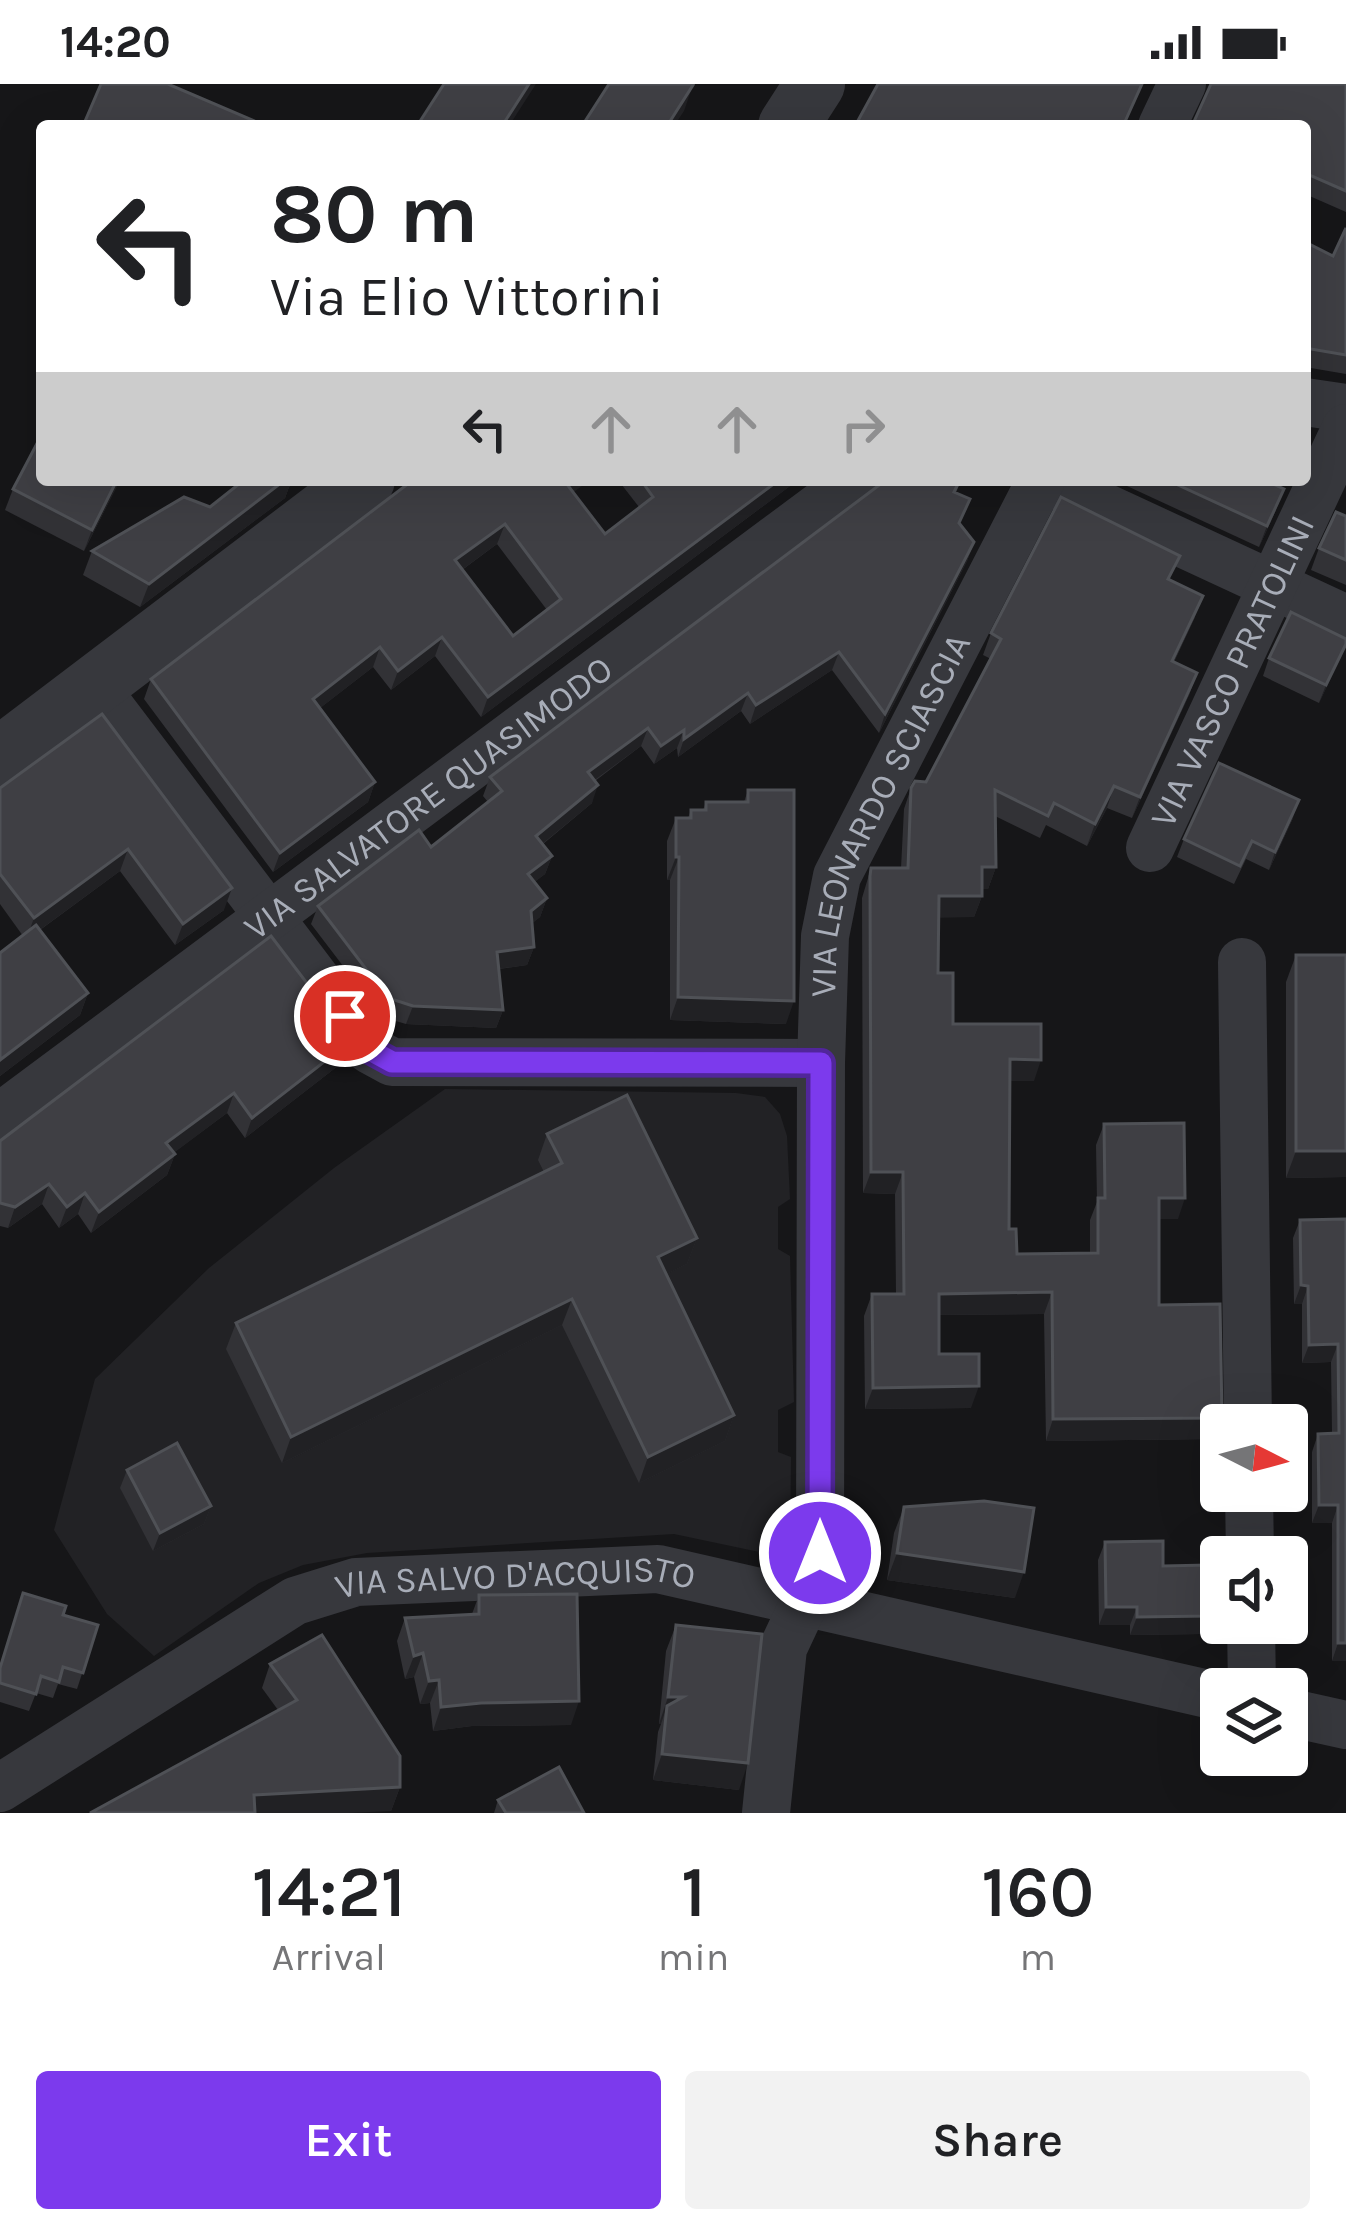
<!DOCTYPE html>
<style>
:root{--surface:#fff;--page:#f2f2f2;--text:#202124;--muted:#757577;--accent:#7c3aed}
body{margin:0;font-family:Karla,sans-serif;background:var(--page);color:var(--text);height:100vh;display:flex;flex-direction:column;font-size:45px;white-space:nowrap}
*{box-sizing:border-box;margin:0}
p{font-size:39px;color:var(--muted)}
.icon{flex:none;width:66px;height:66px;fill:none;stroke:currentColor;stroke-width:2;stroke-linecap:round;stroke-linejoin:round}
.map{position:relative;height:1729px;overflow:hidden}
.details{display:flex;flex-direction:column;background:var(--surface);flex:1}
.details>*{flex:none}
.banner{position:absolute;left:36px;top:36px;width:1275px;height:366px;border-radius:12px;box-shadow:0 12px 48px #0002;background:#fff;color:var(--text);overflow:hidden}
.needle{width:78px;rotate:96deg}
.buttons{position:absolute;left:1200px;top:1320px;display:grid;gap:24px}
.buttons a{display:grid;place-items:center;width:108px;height:108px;border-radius:12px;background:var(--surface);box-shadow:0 12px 48px #0002;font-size:60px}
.pin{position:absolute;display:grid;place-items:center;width:102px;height:102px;color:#fff;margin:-51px;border:6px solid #fff;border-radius:50%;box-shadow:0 3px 12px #0007}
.me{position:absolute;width:132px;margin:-66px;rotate:0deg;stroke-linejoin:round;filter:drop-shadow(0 0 9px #0008)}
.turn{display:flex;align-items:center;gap:42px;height:252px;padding:0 36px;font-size:54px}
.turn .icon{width:156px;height:156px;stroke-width:2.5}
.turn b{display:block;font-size:84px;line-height:102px}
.lanes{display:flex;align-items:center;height:114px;padding:0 36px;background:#0003;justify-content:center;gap:60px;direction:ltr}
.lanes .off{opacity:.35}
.eta{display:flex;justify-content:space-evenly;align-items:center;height:204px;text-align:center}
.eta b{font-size:72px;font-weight:600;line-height:84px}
.primary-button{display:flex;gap:24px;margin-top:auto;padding:24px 36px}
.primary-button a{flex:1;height:138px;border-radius:12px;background:var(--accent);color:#fff;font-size:48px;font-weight:600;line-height:138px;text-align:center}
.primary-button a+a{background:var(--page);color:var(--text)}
.status{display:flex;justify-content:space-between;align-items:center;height:84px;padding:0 60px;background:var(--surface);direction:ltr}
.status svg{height:33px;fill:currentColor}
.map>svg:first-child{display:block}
.built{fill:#222225}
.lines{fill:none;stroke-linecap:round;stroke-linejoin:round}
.minor{stroke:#37383d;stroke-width:48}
.tertiary{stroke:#37383d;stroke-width:60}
.wall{fill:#323236;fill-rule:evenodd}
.shaded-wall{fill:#212124}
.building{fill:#3f3f44;stroke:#4f5156;stroke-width:3;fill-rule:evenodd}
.route-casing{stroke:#51269a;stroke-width:30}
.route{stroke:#7c3aed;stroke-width:21}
.labels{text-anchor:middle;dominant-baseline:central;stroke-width:12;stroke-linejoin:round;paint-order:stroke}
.street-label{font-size:36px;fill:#a8adb8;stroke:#111113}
</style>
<div class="status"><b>14:20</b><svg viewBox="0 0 49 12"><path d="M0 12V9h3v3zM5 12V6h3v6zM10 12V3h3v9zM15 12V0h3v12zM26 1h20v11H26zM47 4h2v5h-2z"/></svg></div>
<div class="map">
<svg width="1346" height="1729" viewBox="0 0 1346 1729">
<rect width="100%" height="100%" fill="#161618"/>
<!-- built -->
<polygon class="built" points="445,1005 736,1009 765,1013 780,1030 787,1052 790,1115 778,1123 778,1165 790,1172 794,1318 778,1326 778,1368 791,1373 790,1460 774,1471 674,1450 367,1469 303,1481 259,1499 154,1572 107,1530 54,1446 95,1295 209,1184 334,1084"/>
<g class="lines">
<!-- minor -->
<g class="minor">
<polyline points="1162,42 1182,0"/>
<polyline points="1305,318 1346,324"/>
<polyline points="1046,396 1346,535"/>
<polyline points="94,602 370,966 392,978 821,979"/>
<path id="s1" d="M1150 764 1346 344"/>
<polyline points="1242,878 1248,1341"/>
<path id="s2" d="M0 1033 855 396"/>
<polyline points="1249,1407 1250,1473"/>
<polyline points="1251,1539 1252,1605"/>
<polyline points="1287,1628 1346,1641"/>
<path id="s3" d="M0 1704 295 1517 356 1498 658 1485 1221 1613"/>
<path id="s4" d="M766 1729 783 1564 805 1517 820 1469 821 979 825 852 837 792 1041 396"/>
</g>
<!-- tertiary -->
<g class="tertiary">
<polyline points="788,42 815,0"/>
<polyline points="0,673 365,396"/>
</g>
</g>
<!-- wall -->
<g class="wall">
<polygon points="1346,0 1346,128 1305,110 1305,42"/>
<polygon points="1346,144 1346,290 1305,283 1305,158 1333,172"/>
<polygon points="120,396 84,467 5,426 13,405"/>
<polygon points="232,396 299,396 289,403 285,414 140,523 83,491 92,467 210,423 238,401"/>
<path d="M618 396H798L481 633 435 572 391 606 373 583 320 624 375 698 368 718 273 788 144 615 151 595 573 408 605 450 639 423ZM497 460 547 526 513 552 462 486Z"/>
<polygon points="961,396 956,409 960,440 974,458 967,477 879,649 832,586 750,640 741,627 678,673 677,664 654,680 641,662 595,697 592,719 543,760 552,772 545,790 534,798 547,814 540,833 532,839 534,863 527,881 499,885 503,926 496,944 406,940 382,933 311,840 318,822 431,763 488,718 483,712 490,693"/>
<polygon points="1114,396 1264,396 1276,426 1259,463"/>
<polygon points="1346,432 1346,501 1311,486 1319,464"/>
<polygon points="1171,497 1195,533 1174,578 1197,589 1189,611 1132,734 1107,724 1087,762 1046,741 1040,754 995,732 996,783 988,805 982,805 982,812 974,833 939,833 938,889 953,940 1034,997 1010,997 1009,1145 1017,1170 1090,1169 1090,1136 1097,1118 1096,1061 1104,1040 1178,1135 1159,1135 1159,1221 1222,1334 1214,1355 1046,1357 1044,1230 939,1231 939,1270 971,1324 865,1325 864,1232 872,1210 896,1210 895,1110 863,1109 862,814 871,784 901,784 904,725 911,704 926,698 991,575 983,571 991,549"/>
<polygon points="1346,561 1319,619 1263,592 1269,574"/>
<polygon points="102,630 224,826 175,861 120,787 40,846 88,909 80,931 0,992 0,869 23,852 0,820 0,704"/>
<polygon points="748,706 786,940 670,936 670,796 667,796 667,757 676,734 688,734 691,726 703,726 706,718 744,718"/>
<polygon points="1293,734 1269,786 1246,775 1234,800 1177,773 1184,755"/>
<polygon points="1296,871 1346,871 1346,1093 1286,1094 1286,898"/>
<polygon points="343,978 245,1054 227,1029 173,1069 175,1070 167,1091 91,1149 78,1130 59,1144 42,1120 8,1144 0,1142 0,1057"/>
<polygon points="547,1050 697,1154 687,1180 666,1190 734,1331 725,1357 639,1399 562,1241 282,1379 226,1265 236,1239 544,1088 538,1076"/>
<polygon points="1346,1135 1346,1577 1332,1577 1332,1439 1312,1439 1312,1368 1318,1350 1332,1349 1331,1278 1302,1279 1302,1220 1294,1220 1293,1154 1300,1136"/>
<polygon points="127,1386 211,1422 204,1440 153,1467 120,1404"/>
<polygon points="904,1423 1015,1514 887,1496 894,1449"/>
<polygon points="1105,1458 1163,1482 1202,1550 1130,1551 1130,1541 1099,1541 1098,1476"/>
<polygon points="23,1509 63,1531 98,1541 77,1605 58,1600 53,1614 36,1609 29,1627 0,1618 0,1581"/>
<polygon points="479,1511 571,1641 472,1642 433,1647 430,1619 420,1620 414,1593 405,1595 397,1557 405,1534 472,1530"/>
<polygon points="676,1541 739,1706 653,1696 658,1648 661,1640 659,1640 666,1567"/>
<polygon points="270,1580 400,1703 391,1727 278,1626 262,1604"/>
<polygon points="498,1716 584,1729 494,1729"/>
</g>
<!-- shaded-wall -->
<g class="shaded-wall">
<polygon points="529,0 536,0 509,42 502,42"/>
<polygon points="693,1 684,27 674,42 667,42"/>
<polygon points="117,396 120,396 84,467 92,446"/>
<polygon points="285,396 299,396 289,403 285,414 140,523 149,500"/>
<polygon points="570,396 590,396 559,419 566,399"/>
<polygon points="779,396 798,396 481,633 488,613"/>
<polygon points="1284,405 1276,426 1259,463 1267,442"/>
<polygon points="505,440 497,460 448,496 455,476"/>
<polygon points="974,458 967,477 879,649 885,630"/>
<polygon points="1203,512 1195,533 1164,598 1172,577"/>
<polygon points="442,553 435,572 391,606 398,587"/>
<polygon points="1346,560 1341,574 1319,619 1326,601"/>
<polygon points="380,563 373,583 306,635 313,615"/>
<polygon points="839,568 832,586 750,640 756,621"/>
<polygon points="1197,589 1189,611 1132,734 1140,713"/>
<polygon points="748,609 741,627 678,673 684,655"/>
<polygon points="648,644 641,662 581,706 588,688"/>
<polygon points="684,646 677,664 654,680 661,662"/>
<polygon points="375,698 368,718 273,788 280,769"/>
<polygon points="598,701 592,719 530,770 536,752"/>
<polygon points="1114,702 1107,724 1087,762 1095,740"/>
<polygon points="1299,716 1293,734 1269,786 1275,768"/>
<polygon points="128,765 120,787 26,856 34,834"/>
<polygon points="552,772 545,790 521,809 528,790"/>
<polygon points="676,773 679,773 670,796 667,796"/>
<polygon points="982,783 996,783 988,805 975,805"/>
<polygon points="232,804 224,826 175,861 183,840"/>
<polygon points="939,812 982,812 974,833 931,834"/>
<polygon points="547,814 540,833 524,846 531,827"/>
<polygon points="534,863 527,881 491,886 497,868"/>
<polygon points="88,909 80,931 0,992 0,976"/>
<polygon points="678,913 794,917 786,940 670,936"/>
<polygon points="413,922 503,926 496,944 406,940"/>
<polygon points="351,957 343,978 245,1054 252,1034"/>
<polygon points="1010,975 1041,976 1034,997 1002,997"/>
<polygon points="234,1009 227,1029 159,1080 166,1059"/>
<polygon points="1296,1067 1346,1067 1346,1093 1286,1094"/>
<polygon points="175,1070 167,1091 91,1149 99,1128"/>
<polygon points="871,1088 903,1088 895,1110 863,1109"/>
<polygon points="49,1100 42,1120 8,1144 15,1123"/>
<polygon points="85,1109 78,1130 59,1144 67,1123"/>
<polygon points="1159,1114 1185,1114 1178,1135 1151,1135"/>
<polygon points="697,1154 687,1180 648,1199 658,1173"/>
<polygon points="1301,1201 1308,1202 1302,1220 1294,1220"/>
<polygon points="1052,1208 1044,1230 931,1231 939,1210"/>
<polygon points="572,1215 562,1241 282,1379 291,1353"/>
<polygon points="1338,1260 1331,1278 1302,1279 1309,1261"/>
<polygon points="979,1302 971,1324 865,1325 873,1304"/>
<polygon points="734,1331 725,1357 639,1399 648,1373"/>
<polygon points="1222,1334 1214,1355 1046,1357 1053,1335"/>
<polygon points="1319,1421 1338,1421 1332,1439 1312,1439"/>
<polygon points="211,1422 204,1440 153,1467 160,1449"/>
<polygon points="897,1469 1024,1488 1015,1514 887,1496"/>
<polygon points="1106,1523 1137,1523 1130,1541 1099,1541"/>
<polygon points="1208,1532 1202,1550 1130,1551 1137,1533"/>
<polygon points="1338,1559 1346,1559 1346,1577 1332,1577"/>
<polygon points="423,1569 414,1593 405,1595 414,1572"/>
<polygon points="439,1596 430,1619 420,1620 429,1597"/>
<polygon points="668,1613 683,1613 667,1622 661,1640 659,1640"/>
<polygon points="579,1617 571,1641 472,1642 433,1647 441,1623 481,1619"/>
<polygon points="662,1670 748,1679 739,1706 653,1696"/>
<polygon points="400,1703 391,1727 349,1729 247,1729 254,1711"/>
</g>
<!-- building -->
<g class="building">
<polygon points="101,0 168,0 266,42 83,42"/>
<polygon points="444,0 529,0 502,42 417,42"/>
<polygon points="609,0 691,0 693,1 667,42 582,42"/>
<polygon points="878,0 1142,0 1123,42 855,42"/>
<polygon points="1211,0 1346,0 1346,107 1305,89 1305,42 1192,42"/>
<polygon points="1346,144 1346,271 1305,264 1305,158 1333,172"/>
<polygon points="42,350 42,396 117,396 92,446 13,405"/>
<polygon points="244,396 285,396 149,500 92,467 184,413 210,423"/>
<path d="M413 396H570L566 399 605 450 653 413 641 396H779L488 613 442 553 398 587 380 563 313 615 375 698 280 769 151 595ZM505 440 561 515 513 552 455 476Z"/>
<polygon points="886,396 960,396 954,408 970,415 959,439 974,458 885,630 839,568 756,621 748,609 684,655 684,646 661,662 648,644 588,688 598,701 536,752 552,772 528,790 547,814 531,827 534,863 497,868 503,926 413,922 388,914 318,822 419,746 431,763 502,707 490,693"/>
<polygon points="1167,396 1264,396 1284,405 1267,442"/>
<polygon points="1061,413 1180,472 1168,495 1203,512 1172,577 1197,589 1140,713 1114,702 1095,740 1054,719 1048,732 995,706 996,783 982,783 982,812 939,812 938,889 953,889 953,940 1041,940 1041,976 1010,975 1009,1145 1016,1145 1017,1170 1098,1169 1098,1114 1105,1114 1104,1040 1184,1039 1185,1114 1159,1114 1159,1221 1220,1220 1222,1334 1053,1335 1052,1208 939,1210 939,1270 979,1270 979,1302 873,1304 872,1210 904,1210 903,1088 871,1088 870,792 871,784 908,784 911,704 915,697 926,698 1001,555 991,549"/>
<polygon points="1336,428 1346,432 1346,476 1319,464"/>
<polygon points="1291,528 1346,555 1346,560 1326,601 1269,574"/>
<polygon points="102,630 232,804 183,840 128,765 34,834 0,790 0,704"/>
<polygon points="1219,679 1299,716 1275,768 1252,757 1240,782 1184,755"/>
<polygon points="748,706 794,706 794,917 678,913 679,773 676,773 676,734 691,734 691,726 706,726 706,718 748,718"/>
<polygon points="36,841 88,909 0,976 0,869"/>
<polygon points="271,852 351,957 252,1034 234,1009 166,1059 175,1070 99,1128 85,1109 67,1123 49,1100 15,1123 0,1119 0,1057"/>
<rect x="1296" y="871" width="50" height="196"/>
<polygon points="627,1011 697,1154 658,1173 734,1331 648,1373 572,1215 291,1353 236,1239 562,1079 547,1050"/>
<polygon points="1346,1135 1346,1559 1338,1559 1338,1421 1319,1421 1318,1350 1339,1349 1338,1260 1309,1261 1308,1202 1301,1201 1300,1136"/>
<polygon points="177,1359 211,1422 160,1449 127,1386"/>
<polygon points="984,1417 1034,1424 1024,1488 897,1469 904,1423"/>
<polygon points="1163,1457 1163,1482 1208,1481 1208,1532 1137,1533 1137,1523 1106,1523 1105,1458"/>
<polygon points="23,1509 66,1522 63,1531 98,1541 83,1589 63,1583 59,1598 41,1592 36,1610 0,1599 0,1584"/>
<polygon points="577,1510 579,1617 481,1619 441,1623 439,1596 429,1597 423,1569 414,1572 405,1534 479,1530 479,1511"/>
<polygon points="676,1541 762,1550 748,1679 662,1670 667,1622 683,1613 668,1613"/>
<polygon points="322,1551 400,1672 400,1703 254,1711 255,1729 90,1729 297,1616 270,1580"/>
<polygon points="559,1683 584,1729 506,1729 498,1716"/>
</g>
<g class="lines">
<!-- route casing -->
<g class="route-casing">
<polyline id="route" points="345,932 370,966 392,978 821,979 820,1469"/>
</g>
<!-- route -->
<use href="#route" class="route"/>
</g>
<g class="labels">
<!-- street labels -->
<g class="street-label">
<text stroke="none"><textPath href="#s1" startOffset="195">VIA VASCO PRATOLINI</textPath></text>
<text stroke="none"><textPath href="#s2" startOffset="534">VIA SALVATORE QUASIMODO</textPath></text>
<text stroke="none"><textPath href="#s4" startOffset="1020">VIA LEONARDO SCIASCIA</textPath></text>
<text stroke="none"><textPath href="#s3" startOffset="573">VIA SALVO D'ACQUISTO</textPath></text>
</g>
</g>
</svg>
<div class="buttons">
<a><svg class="needle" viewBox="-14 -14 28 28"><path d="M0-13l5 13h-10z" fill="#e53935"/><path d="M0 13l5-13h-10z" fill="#757577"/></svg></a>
<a><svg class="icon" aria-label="sound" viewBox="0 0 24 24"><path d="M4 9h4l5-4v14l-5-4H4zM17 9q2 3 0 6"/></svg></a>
<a><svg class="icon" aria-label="layers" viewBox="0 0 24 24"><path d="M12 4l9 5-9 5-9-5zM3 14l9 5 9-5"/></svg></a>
</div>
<div class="pin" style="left:345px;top:932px;background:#d93025"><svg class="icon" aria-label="arrive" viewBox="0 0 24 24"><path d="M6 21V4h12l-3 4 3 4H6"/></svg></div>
<svg class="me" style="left:820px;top:1469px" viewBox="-20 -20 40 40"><circle r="17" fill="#7c3aed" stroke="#fff" stroke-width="3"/><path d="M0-11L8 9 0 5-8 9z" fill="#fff"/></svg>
<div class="banner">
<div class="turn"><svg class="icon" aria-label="left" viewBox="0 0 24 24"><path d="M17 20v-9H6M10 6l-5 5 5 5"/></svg><div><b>80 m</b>Via Elio Vittorini</div></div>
<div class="lanes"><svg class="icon" aria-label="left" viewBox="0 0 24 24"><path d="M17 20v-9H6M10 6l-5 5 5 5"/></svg><svg class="icon off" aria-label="ahead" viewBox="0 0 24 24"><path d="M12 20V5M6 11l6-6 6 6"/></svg><svg class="icon off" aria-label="ahead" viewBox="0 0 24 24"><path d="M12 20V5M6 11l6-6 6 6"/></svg><svg class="icon off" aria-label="right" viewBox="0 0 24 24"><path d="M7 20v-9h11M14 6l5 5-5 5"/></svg></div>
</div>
</div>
<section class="details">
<div class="eta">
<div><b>14:21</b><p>Arrival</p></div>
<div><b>1</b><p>min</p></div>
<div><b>160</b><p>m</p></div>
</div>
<div class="primary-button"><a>Exit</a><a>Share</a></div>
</section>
